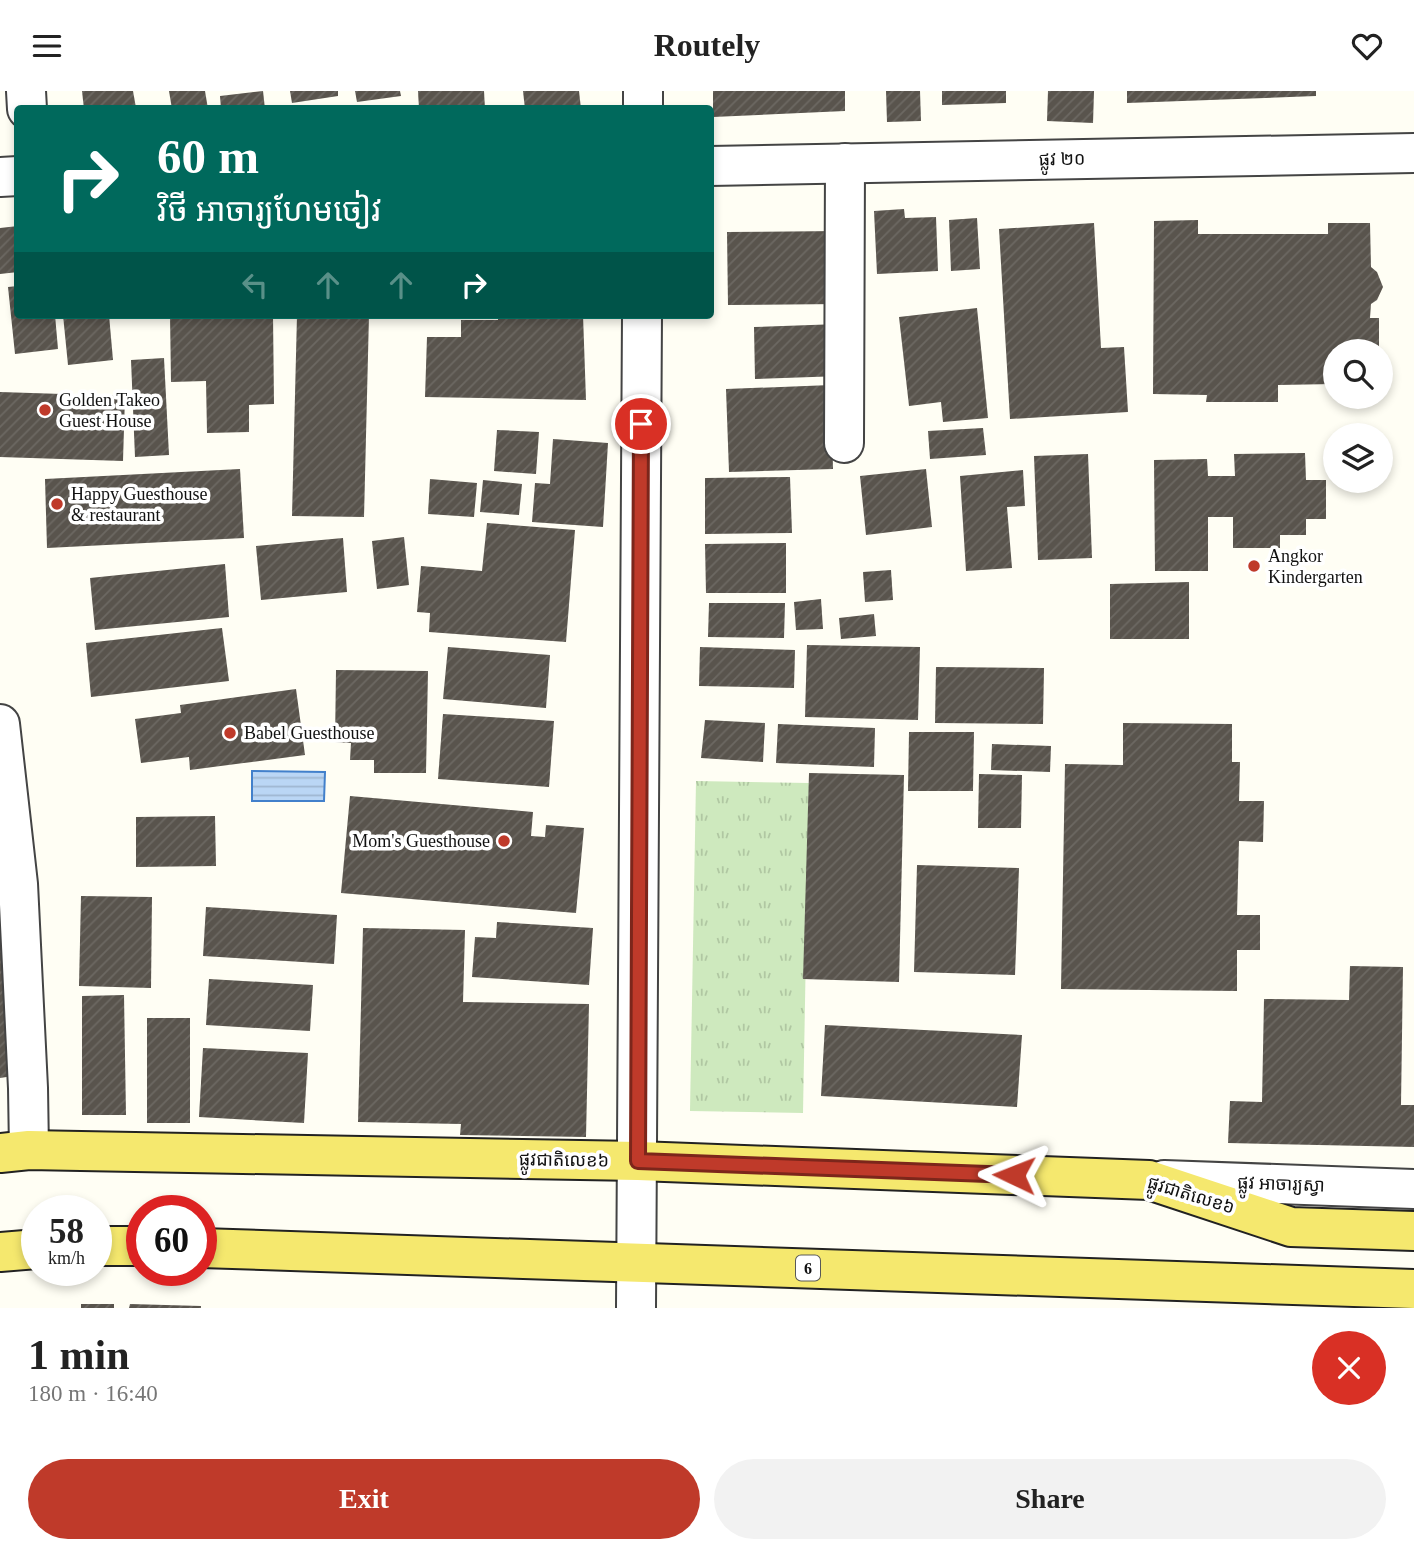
<!DOCTYPE html>
<meta charset="utf-8">
<style>
:root{--surface:#fff;--page:#f2f2f2;--text:#222;--muted:#767676;--accent:#bf3a2a}
body{margin:0;font-family:"Times New Roman","Noto Sans Khmer",serif;background:var(--page);color:var(--text);height:100vh;display:flex;flex-direction:column;font-size:26px;white-space:nowrap}
*{box-sizing:border-box;margin:0}
p{font-size:23px;color:var(--muted)}
.icon{flex:none;width:38px;height:38px;fill:none;stroke:currentColor;stroke-width:2;stroke-linecap:round;stroke-linejoin:round}
.map{position:relative;height:1217px;overflow:hidden}
.side{display:flex;flex-direction:column;background:var(--surface);flex:1}
.side>*{flex:none}
.top-card{position:absolute;left:14px;top:14px;width:700px;height:214px;border-radius:7px;box-shadow:0 4px 10px #0003;background:#00695c;color:#fff;overflow:hidden}
.controls{position:absolute;left:1323px;top:248px;display:grid;gap:14px}
.controls a{display:grid;place-items:center;width:70px;height:70px;border-radius:50%;background:var(--surface);box-shadow:0 4px 10px #0003;font-size:35px}
.speed{position:absolute;left:21px;top:1104px;display:flex;gap:14px;font-size:35px;font-weight:700;text-align:center}
.speed>*{display:grid;place-content:center;width:91px;height:91px;border-radius:50%;background:var(--surface);box-shadow:0 4px 10px #0003;line-height:1}
.speed small{font-size:18px;font-weight:400}
.speed .limit{border:10px solid #d22;background:#fff;color:#111}
.pin{position:absolute;display:grid;place-items:center;width:60px;height:60px;color:#fff;margin:-30px;border:4px solid #fff;border-radius:50%;box-shadow:0 2px 7px #0007}
.me{position:absolute;width:77px;margin:-38px;rotate:272deg;stroke-linejoin:round;filter:drop-shadow(0 0 5px #0008)}
.turn{display:flex;align-items:center;gap:24px;height:147px;padding:0 28px;font-size:32px}
.turn .icon{width:91px;height:91px;stroke-width:2.5}
.turn b{display:block;font-size:49px;line-height:60px}
.lanes{display:flex;align-items:center;height:66px;padding:0 28px;background:#0003;justify-content:center;gap:35px;direction:ltr}
.lanes .off{opacity:.35}
.round{display:grid;place-items:center;flex:none;width:74px;height:74px;border-radius:37px;background:var(--page)}
.summary{display:flex;align-items:center;justify-content:space-between;height:119px;padding:0 28px}
h1{font-size:42px;font-weight:600;line-height:52px}
.action{display:flex;gap:14px;margin-top:auto;padding:14px 28px}
.action a{flex:1;height:80px;border-radius:42px;background:var(--accent);color:#fff;font-size:28px;font-weight:600;line-height:80px;text-align:center}
.action a+a{background:var(--page);color:var(--text)}
header{display:flex;justify-content:space-between;align-items:center;height:91px;padding:0 28px;background:var(--surface);font-size:32px;font-weight:600}
.map>svg:first-child{display:block}
.grass{fill:url(#grass-tufts)}
.water{fill:url(#water-rules);stroke:#4280cb;stroke-width:2}
.building{fill:url(#building-hatch)}
.lines{fill:none;stroke-linecap:round;stroke-linejoin:round}
.minor-casing{stroke:#444;stroke-width:42}
.tertiary-casing{stroke:#444;stroke-width:42}
.primary-casing{stroke:#222;stroke-width:42}
.minor{stroke:#fff;stroke-width:38}
.tertiary{stroke:#fff;stroke-width:38}
.primary{stroke:#f5e86e;stroke-width:38}
.route-casing{stroke:#7c261b;stroke-width:18}
.route{stroke:#bf3a2a;stroke-width:12}
.poi-dot{fill:#bf3a2a;stroke:#fff;stroke-width:2.5}
.labels{text-anchor:middle;dominant-baseline:central;stroke-width:7;stroke-linejoin:round;paint-order:stroke}
.shield{fill:#fff;stroke:#585858;stroke-width:2}
.shield-label{font-size:16px;font-weight:bold;fill:#111}
.street-label{font-size:18px;fill:#111;stroke:#fff}
.poi-label{font-size:18px;fill:#111;stroke:#fff;text-anchor:start}
</style>
<header><svg class="icon" aria-label="menu" viewBox="0 0 24 24"><path d="M4 6h16M4 12h16M4 18h16"/></svg>Routely<svg class="icon" aria-label="heart" viewBox="0 0 24 24"><path d="M12 20l-8-8c-3-5 5-10 8-4 3-6 11-1 8 4z"/></svg></header>
<div class="map">
<svg width="1414" height="1217" viewBox="0 0 1414 1217">
<defs>
<pattern id="grass-tufts" width="24" height="20" patternUnits="userSpaceOnUse" patternTransform="scale(1.75)"><rect width="24" height="20" fill="#cee9be"/><path d="M3 7l-1-3M5 7V3M7 7l1-3M15 17l-1-3M17 17v-4M19 17l1-3" fill="none" stroke="#b0c7a2"/></pattern>
<pattern id="water-rules" width="6" height="5" patternUnits="userSpaceOnUse" patternTransform="scale(1.75)"><rect width="6" height="5" fill="#bad6f5"/><path d="M0 2.5h6" fill="none" stroke="#9fb7d1"/></pattern>
<pattern id="building-hatch" width="6" height="6" patternUnits="userSpaceOnUse" patternTransform="scale(1.75)"><rect width="6" height="6" fill="#59544d"/><path d="M-1 1l2-2M0 6l6-6M5 7l2-2" fill="none" stroke="#6c6862"/></pattern>
</defs>
<rect width="100%" height="100%" fill="#fffef4"/>
<!-- grass -->
<polygon class="grass" points="696,690 809,692 803,1022 690,1020"/>
<!-- water -->
<polygon class="water" points="252,680 325,681 324,710 252,710"/>
<!-- building -->
<g class="building">
<polygon points="82,0 133,0 136,17 84,18"/>
<polygon points="169,0 205,0 208,18 172,18"/>
<polygon points="263,0 265,18 221,18 220,5"/>
<polygon points="290,0 338,0 338,5 292,12"/>
<polygon points="355,0 400,0 401,5 357,11"/>
<polygon points="418,0 484,0 485,18 419,18"/>
<polygon points="523,0 579,0 581,18 525,18"/>
<polygon points="713,0 845,0 845,20 713,26"/>
<polygon points="886,0 920,0 921,30 887,31"/>
<polygon points="942,0 1006,0 1006,12 942,14"/>
<polygon points="1048,0 1094,0 1093,32 1047,30"/>
<polygon points="1127,0 1316,0 1316,5 1127,12"/>
<polygon points="904,118 905,127 936,126 938,180 877,183 874,120"/>
<polygon points="977,127 980,178 951,180 949,129"/>
<polygon points="1198,129 1198,143 1328,143 1328,132 1370,132 1371,176 1377,181 1383,196 1377,209 1371,213 1370,227 1379,227 1379,261 1335,261 1335,293 1278,294 1278,311 1206,311 1207,304 1153,303 1154,130"/>
<polygon points="1094,132 1101,257 1124,256 1128,321 1010,328 999,138"/>
<polygon points="18,135 18,181 0,183 0,137"/>
<polygon points="840,140 840,213 728,214 727,141"/>
<polygon points="18,195 18,224 55,224 58,258 15,263 8,196"/>
<polygon points="977,217 988,327 943,331 941,311 909,315 899,226"/>
<polygon points="63,224 109,224 113,269 68,274"/>
<polygon points="170,224 273,224 274,313 249,314 249,341 207,342 206,290 171,291"/>
<polygon points="297,224 369,224 364,426 292,425"/>
<polygon points="498,224 583,224 586,309 425,306 427,246 461,246 461,229 498,229"/>
<polygon points="839,233 841,285 755,288 754,236"/>
<polygon points="164,267 169,364 135,366 131,269"/>
<polygon points="831,294 833,378 729,381 726,298"/>
<polygon points="0,301 125,305 123,370 0,366"/>
<polygon points="983,337 986,364 930,368 928,340"/>
<polygon points="497,339 539,341 536,383 494,380"/>
<polygon points="553,348 608,352 603,436 532,431 535,392 550,393"/>
<polygon points="1305,362 1306,389 1326,389 1326,428 1306,428 1306,444 1280,444 1280,457 1233,457 1233,426 1208,426 1208,480 1155,480 1154,369 1207,368 1208,385 1235,385 1234,363"/>
<polygon points="1088,363 1092,467 1038,469 1034,365"/>
<polygon points="240,378 244,447 47,457 45,388"/>
<polygon points="926,378 932,436 866,444 860,385"/>
<polygon points="1023,379 1025,415 1007,416 1012,477 966,480 960,385"/>
<polygon points="790,386 792,442 705,443 705,387"/>
<polygon points="430,388 477,392 474,426 428,423"/>
<polygon points="483,389 522,393 519,424 480,421"/>
<polygon points="487,432 575,439 566,551 429,541 430,522 417,521 421,475 482,480"/>
<polygon points="404,446 409,494 377,498 372,450"/>
<polygon points="343,447 347,501 261,509 256,455"/>
<polygon points="786,452 786,502 706,502 705,453"/>
<polygon points="225,473 229,526 95,539 90,487"/>
<polygon points="891,479 893,509 865,511 863,481"/>
<polygon points="1189,491 1189,548 1110,548 1110,493"/>
<polygon points="821,508 823,538 796,539 794,511"/>
<polygon points="709,512 785,512 784,547 708,546"/>
<polygon points="874,523 876,545 841,548 839,527"/>
<polygon points="222,537 229,590 91,606 86,552"/>
<polygon points="807,554 920,556 918,629 805,626"/>
<polygon points="448,556 550,564 546,617 443,608"/>
<polygon points="700,556 795,559 794,597 699,595"/>
<polygon points="936,576 1044,577 1043,633 935,632"/>
<polygon points="336,579 428,580 426,682 374,682 374,669 350,669 351,652 335,651"/>
<polygon points="296,598 305,664 190,679 189,666 141,672 135,628 181,622 180,614"/>
<polygon points="443,623 554,630 549,696 438,688"/>
<polygon points="705,629 765,632 763,671 701,667"/>
<polygon points="1123,632 1232,633 1232,671 1240,671 1239,710 1264,710 1263,751 1239,750 1237,824 1260,824 1260,859 1237,859 1237,900 1061,898 1065,673 1123,674"/>
<polygon points="778,633 875,637 874,676 776,672"/>
<polygon points="909,641 974,641 973,700 908,700"/>
<polygon points="992,653 1051,655 1050,681 991,679"/>
<polygon points="809,682 904,684 899,891 803,888"/>
<polygon points="979,683 1022,684 1021,737 978,737"/>
<polygon points="350,705 533,721 531,745 545,746 546,734 584,737 576,822 341,802"/>
<polygon points="215,725 216,775 136,776 136,726"/>
<polygon points="917,774 1019,777 1015,884 914,881"/>
<polygon points="81,805 152,806 151,897 79,895"/>
<polygon points="0,806 13,985 0,987"/>
<polygon points="206,816 337,824 334,873 203,865"/>
<polygon points="497,831 593,837 589,894 472,886 475,846 496,847"/>
<polygon points="363,837 465,839 463,911 589,913 586,1046 460,1044 461,1033 358,1031"/>
<polygon points="1350,875 1403,876 1401,1014 1414,1014 1414,1056 1228,1052 1230,1010 1262,1011 1264,908 1349,909"/>
<polygon points="209,888 313,894 310,940 206,934"/>
<polygon points="124,904 126,1024 82,1024 82,905"/>
<rect x="147" y="927" width="43" height="105"/>
<polygon points="825,934 1022,944 1017,1016 821,1005"/>
<polygon points="203,957 308,962 304,1032 199,1026"/>
<rect x="81" y="1213" width="33" height="4"/>
<polygon points="130,1213 201,1215 201,1217 129,1217"/>
</g>
<g class="lines">
<!-- minor casing -->
<g class="minor-casing">
<g id="minor">
<polyline points="26,0 27,18"/>
<polyline points="710,75 1414,62"/>
<polyline points="0,86 18,85"/>
<polyline points="844,352 845,72"/>
<polyline points="0,633 18,793 28,997 29,1059"/>
<polyline points="1164,1089 1414,1098"/>
</g>
</g>
<!-- tertiary casing -->
<g class="tertiary-casing">
<g id="tertiary">
<polyline points="643,18 643,0"/>
<polyline points="636,1217 642,224"/>
</g>
</g>
<!-- primary casing -->
<g class="primary-casing">
<g id="primary">
<polyline points="0,1062 29,1059 81,1060 638,1070 1149,1089 1291,1136 1414,1140"/>
<polyline points="96,1155 142,1155"/>
<polyline points="201,1157 1414,1198"/>
<polyline points="0,1161 37,1158"/>
</g>
</g>
<!-- minor -->
<use href="#minor" class="minor"/>
<!-- tertiary -->
<use href="#tertiary" class="tertiary"/>
<!-- primary -->
<use href="#primary" class="primary"/>
</g>
<g class="lines">
<!-- route casing -->
<g class="route-casing">
<polyline id="route" points="641,333 638,1070 1014,1084"/>
</g>
<!-- route -->
<use href="#route" class="route"/>
</g>
<!-- markers -->
<g class="poi-dot">
<circle cx="45" cy="319" r="7"/>
<circle cx="57" cy="413" r="7"/>
<circle cx="1254" cy="475" r="7"/>
<circle cx="230" cy="642" r="7"/>
<circle cx="504" cy="750" r="7"/>
</g>
<g class="labels">
<!-- shield labels -->
<rect class="shield" x="796" y="1164.5" width="24" height="25" rx="5"/>
<g class="shield-label">
<text x="808" y="1177">6</text>
</g>
<!-- street labels -->
<g class="street-label">
<text transform="translate(1062 68) rotate(-1)">ផ្លូវ ២០</text>
<text transform="translate(564 1069) rotate(1)">ផ្លូវជាតិលេខ៦</text>
<text transform="translate(1281 1093) rotate(2)">ផ្លូវ អាចារ្យស្វា</text>
<text transform="translate(1191 1104) rotate(17)">ផ្លូវជាតិលេខ៦</text>
</g>
<!-- poi labels -->
<g class="poi-label">
<text x="59" y="309">Golden Takeo<tspan x="59" dy="21">Guest House</tspan></text>
<text x="71" y="403">Happy Guesthouse<tspan x="71" dy="21">&amp; restaurant</tspan></text>
<text x="1268" y="465">Angkor<tspan x="1268" dy="21">Kindergarten</tspan></text>
<text x="244" y="642">Babel Guesthouse</text>
<text x="490" y="750" text-anchor="end">Mom's Guesthouse</text>
</g>
</g>
</svg>
<div class="controls">
<a><svg class="icon" aria-label="search" viewBox="0 0 24 24"><circle cx="10" cy="10" r="6"/><path d="M15 15l6 6"/></svg></a>
<a><svg class="icon" aria-label="layers" viewBox="0 0 24 24"><path d="M12 4l9 5-9 5-9-5zM3 14l9 5 9-5"/></svg></a>
</div>
<div class="speed"><div>58<small>km/h</small></div><div class="limit">60</div></div>
<div class="pin" style="left:641px;top:333px;background:#d93025"><svg class="icon" aria-label="arrive" viewBox="0 0 24 24"><path d="M6 21V4h12l-3 4 3 4H6"/></svg></div>
<svg class="me" style="left:1014px;top:1084px" viewBox="-20 -20 40 40"><path d="M0-17L14 15 0 8-14 15z" fill="#bf3a2a" stroke="#fff" stroke-width="4"/></svg>
<div class="top-card">
<div class="turn"><svg class="icon" aria-label="right" viewBox="0 0 24 24"><path d="M7 20v-9h11M14 6l5 5-5 5"/></svg><div><b>60 m</b>វិថី អាចារ្យហែមចៀវ</div></div>
<div class="lanes"><svg class="icon off" aria-label="left" viewBox="0 0 24 24"><path d="M17 20v-9H6M10 6l-5 5 5 5"/></svg><svg class="icon off" aria-label="ahead" viewBox="0 0 24 24"><path d="M12 20V5M6 11l6-6 6 6"/></svg><svg class="icon off" aria-label="ahead" viewBox="0 0 24 24"><path d="M12 20V5M6 11l6-6 6 6"/></svg><svg class="icon" aria-label="right" viewBox="0 0 24 24"><path d="M7 20v-9h11M14 6l5 5-5 5"/></svg></div>
</div>
</div>
<section class="side">
<div class="summary"><div><h1>1 min</h1><p>180 m · 16:40</p></div><a class="round" style="background:#d93025;color:#fff"><svg class="icon" aria-label="close" viewBox="0 0 24 24"><path d="M6 6l12 12M18 6L6 18"/></svg></a></div>
<div class="action"><a>Exit</a><a>Share</a></div>
</section>
